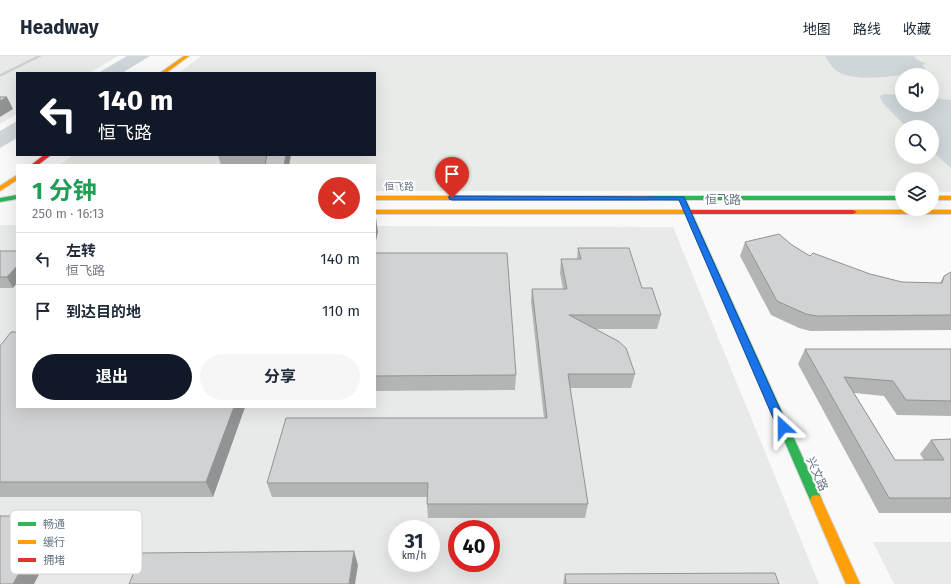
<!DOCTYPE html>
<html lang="zh">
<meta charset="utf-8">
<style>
:root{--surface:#fff;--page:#f6f6f7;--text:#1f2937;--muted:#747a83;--line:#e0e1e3;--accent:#111827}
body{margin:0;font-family:"Fira Sans","Noto Sans SC",sans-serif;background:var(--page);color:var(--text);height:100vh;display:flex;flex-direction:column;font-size:15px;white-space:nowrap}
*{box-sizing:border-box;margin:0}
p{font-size:13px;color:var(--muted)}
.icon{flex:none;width:22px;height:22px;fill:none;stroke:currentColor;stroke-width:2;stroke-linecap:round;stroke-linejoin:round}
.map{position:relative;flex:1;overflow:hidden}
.drawer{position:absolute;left:16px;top:108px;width:360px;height:244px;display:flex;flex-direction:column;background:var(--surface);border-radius:0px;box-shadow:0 4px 16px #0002}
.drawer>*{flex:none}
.top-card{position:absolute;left:16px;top:16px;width:360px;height:84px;border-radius:0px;box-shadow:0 4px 16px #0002;background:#111827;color:#fff;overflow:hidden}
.tools{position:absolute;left:895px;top:12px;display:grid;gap:8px}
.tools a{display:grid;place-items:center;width:44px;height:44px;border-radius:50%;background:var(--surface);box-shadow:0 4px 16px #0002;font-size:20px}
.speed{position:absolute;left:388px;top:464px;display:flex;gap:8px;font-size:20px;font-weight:700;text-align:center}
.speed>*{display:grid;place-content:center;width:52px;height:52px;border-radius:50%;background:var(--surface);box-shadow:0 4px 16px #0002;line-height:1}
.speed small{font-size:10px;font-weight:400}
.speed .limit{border:6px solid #d22;background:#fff;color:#111}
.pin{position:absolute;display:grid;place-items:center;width:34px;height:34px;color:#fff;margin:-41px -17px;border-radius:50% 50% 50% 0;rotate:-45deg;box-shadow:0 0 4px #0007}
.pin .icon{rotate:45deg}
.me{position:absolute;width:44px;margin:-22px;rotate:336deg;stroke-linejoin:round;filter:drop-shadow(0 0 3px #0008)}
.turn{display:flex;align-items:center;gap:14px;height:84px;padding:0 16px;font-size:18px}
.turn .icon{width:52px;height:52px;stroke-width:2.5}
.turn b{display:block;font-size:28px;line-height:34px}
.round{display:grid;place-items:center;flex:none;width:42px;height:42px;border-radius:21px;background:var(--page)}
.overview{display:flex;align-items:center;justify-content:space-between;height:68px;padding:0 16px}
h1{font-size:24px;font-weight:700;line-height:30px;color:#1e9e55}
.action{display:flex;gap:8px;margin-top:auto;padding:8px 16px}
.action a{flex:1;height:46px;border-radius:24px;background:var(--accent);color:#fff;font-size:16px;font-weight:700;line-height:46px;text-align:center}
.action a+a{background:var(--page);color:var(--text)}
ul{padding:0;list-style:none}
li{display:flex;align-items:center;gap:12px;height:52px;padding:0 16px;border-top:1px solid var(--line)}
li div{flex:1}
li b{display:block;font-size:15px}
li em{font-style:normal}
header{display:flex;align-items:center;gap:24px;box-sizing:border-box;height:56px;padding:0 20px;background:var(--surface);border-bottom:1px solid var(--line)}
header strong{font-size:19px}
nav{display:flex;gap:22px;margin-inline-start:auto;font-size:14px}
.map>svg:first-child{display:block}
.built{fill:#e8e9e9;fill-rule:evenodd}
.green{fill:#e8ebe6;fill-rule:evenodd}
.water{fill:#ced6d9}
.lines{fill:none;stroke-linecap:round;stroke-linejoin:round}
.fast-casing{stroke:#d5d6d7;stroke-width:2}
.slow-casing{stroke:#d5d6d7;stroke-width:2}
.jam-casing{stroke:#d5d6d7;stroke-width:2}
.lane{fill:#cecfd0;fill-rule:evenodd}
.fast{fill:#30b455;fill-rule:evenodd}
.slow{fill:#ff9f0a;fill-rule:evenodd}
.jam{fill:#e5322d;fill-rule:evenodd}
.wall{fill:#b3b5b5}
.shaded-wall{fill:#929394}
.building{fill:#d0d2d3;stroke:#929394}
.route{fill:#1a73e8;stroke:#114b97}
.labels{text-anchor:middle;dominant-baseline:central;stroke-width:4;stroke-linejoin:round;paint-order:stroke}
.far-street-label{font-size:10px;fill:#657683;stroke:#fff}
.street-label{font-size:12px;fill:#657683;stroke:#fff}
.key{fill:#fff;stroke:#d1d6da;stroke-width:1}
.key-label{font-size:11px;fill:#657683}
</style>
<header>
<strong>Headway</strong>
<nav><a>地图</a><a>路线</a><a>收藏</a></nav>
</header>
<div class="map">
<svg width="951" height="528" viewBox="0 0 951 528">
<rect width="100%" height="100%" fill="#f9f9f9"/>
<!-- built -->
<g class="built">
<polygon points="0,0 118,0 89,17 17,17 17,58 0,68"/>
<path d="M0 169H17V351H375V170L673 171 819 528H0ZM397 473H431V507H397ZM457 473H491V507H457Z"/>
<polygon points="873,486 951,486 951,528 894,528"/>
</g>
<!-- green -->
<path class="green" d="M201 0H951V136L932 135V123H902V135H375V109H60L73 99H375V17H179ZM902 19H932V49H902ZM902 71H932V101H902Z"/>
<!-- water -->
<g class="water">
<polygon points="127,0 150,0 122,17 98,17"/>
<path d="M825 0H914L916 3 926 8 922 9 926 14C905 19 856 28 837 15 832 12 828 5 825 0Z"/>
<polygon points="885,38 902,39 902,49 932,49 932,42 951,44 951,112 932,95 932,71 906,71 882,46 880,40"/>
<polygon points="17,65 17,82 0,92 0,75"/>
</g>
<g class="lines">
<!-- fast casing -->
<g class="fast-casing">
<g id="fast">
<polygon points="17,139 17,143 0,146 0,142"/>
<polygon points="647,140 902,140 902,144 686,144 822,444 820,448 816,449 812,448 810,444 680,144 645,143 645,141"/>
</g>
</g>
<!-- slow casing -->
<g class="slow-casing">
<g id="slow">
<polygon points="184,0 189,0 166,17 160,17"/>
<polygon points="17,119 17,124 0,135 0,130"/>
<polygon points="375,140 647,140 651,142 647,144 375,144"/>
<rect x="932" y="140" width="19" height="4"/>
<polygon points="375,154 692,154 696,156 692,158 375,158"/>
<rect x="850" y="154" width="101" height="4"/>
<polygon points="816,439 820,440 860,528 846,528 810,444 812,440"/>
</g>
</g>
<!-- jam casing -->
<g class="jam-casing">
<g id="jam">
<polygon points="44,99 51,99 38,109 31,109"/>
<polygon points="689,154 853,154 857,156 853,158 689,158"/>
</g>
</g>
<!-- lane -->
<polygon class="lane" points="37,0 42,0 0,21 0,18"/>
<!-- fast -->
<use href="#fast" class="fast"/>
<!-- slow -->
<use href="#slow" class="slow"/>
<!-- jam -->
<use href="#jam" class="jam"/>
</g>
<!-- wall -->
<g class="wall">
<polygon points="218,99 291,99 289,109 221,109"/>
<polygon points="745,186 792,189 810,200 870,218 902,226 940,227 944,220 951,216 951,274 810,275 799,272 771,259 740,200"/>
<polygon points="578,192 642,232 661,259 657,273 596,273 635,318 631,332 570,332 588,448 585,462 428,462 427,448 427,441 272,441 267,427 544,362 531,246 532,233 563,233 560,217 561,203 577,203"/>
<polygon points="0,195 13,232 0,232"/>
<polygon points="375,197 516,319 515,334 375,335"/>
<polygon points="0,290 245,351 213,441 0,441"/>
<polygon points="805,293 951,293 951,360 897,359 884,340 854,337 895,404 924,404 920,398 931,384 951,383 951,457 879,457 798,308"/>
<polygon points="565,518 779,528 563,528"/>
</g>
<!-- shaded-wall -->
<g class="shaded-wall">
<polygon points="7,41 13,53 0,61 0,45"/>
<polygon points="286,99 291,99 289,109 284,109"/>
<polygon points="376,162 378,176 375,189 375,167"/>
<polygon points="17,210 17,227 13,232 7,221"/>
<polygon points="234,351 245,351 213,441 206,426"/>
<polygon points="51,460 62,475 34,528 13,528"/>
<polygon points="354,495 358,509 355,528 349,528"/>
</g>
<!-- building -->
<g class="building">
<polygon points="0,41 7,41 0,45"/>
<polygon points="267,99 286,99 284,109 265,109"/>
<polygon points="779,178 792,189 810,200 813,197 870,218 902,226 942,227 944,220 951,216 951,259 817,260 806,258 777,245 745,186"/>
<polygon points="578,192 629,192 642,232 652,232 661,259 569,259 618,285 626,292 635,318 568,318 588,448 427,448 428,427 267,427 286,362 547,362 532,233 567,233 561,203 581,203"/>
<polygon points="0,195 17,195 17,210 7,221 0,221"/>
<polygon points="375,197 507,197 516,319 375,320"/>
<polygon points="11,276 17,276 17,351 234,351 206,426 0,426 0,290"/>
<polygon points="805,293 951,293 951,345 906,344 893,325 844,321 895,404 944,404 931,384 951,383 951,442 889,442"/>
<polygon points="0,460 51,460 13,528 0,528"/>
<polygon points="354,495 349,528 129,528 142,497"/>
<polygon points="775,517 779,528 566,528 565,518"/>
</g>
<!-- route -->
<polygon class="route" points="449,140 684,141 788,371 787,374 783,375 779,374 777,371 679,144 452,144 449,143"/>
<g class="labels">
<!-- far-street labels -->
<g class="far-street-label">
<text x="399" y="131">恒飞路</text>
</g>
<!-- street labels -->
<g class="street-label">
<text x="723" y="144">恒飞路</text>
<text transform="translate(817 418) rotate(66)">兴文路</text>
</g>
</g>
<!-- legend -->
<rect x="10" y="454" width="132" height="64" rx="6" class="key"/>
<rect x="18" y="466" width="18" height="4" fill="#30b455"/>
<rect x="18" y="484" width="18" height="4" fill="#ff9f0a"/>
<rect x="18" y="502" width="18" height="4" fill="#e5322d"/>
<g class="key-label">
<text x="43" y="472">畅通</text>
<text x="43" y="490">缓行</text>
<text x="43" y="508">拥堵</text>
</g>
</svg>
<div class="tools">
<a><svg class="icon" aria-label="sound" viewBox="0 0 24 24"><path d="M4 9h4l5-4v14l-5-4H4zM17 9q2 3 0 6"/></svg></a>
<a><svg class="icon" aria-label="search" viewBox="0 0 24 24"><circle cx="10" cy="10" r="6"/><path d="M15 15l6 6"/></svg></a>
<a><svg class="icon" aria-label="layers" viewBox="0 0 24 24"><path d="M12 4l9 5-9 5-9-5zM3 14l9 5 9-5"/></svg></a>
</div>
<div class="speed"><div>31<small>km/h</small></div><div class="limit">40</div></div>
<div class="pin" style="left:452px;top:142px;background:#d93025"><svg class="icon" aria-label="arrive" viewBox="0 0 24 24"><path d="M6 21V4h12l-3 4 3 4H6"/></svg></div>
<svg class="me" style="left:783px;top:371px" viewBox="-20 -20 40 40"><path d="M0-17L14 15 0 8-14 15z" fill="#1a73e8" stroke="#fff" stroke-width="4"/></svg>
<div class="top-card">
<div class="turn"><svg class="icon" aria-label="left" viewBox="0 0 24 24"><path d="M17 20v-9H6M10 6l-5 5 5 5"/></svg><div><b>140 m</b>恒飞路</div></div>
</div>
<section class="drawer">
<div class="overview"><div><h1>1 分钟</h1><p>250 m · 16:13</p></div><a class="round" style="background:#d93025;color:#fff"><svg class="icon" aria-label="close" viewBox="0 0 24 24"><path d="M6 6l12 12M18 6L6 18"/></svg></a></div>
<ul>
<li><svg class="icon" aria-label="left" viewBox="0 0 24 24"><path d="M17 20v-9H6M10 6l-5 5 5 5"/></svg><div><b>左转</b><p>恒飞路</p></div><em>140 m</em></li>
<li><svg class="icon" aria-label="arrive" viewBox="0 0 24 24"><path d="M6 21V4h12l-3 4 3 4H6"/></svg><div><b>到达目的地</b></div><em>110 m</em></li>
</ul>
<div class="action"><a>退出</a><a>分享</a></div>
</section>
</div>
